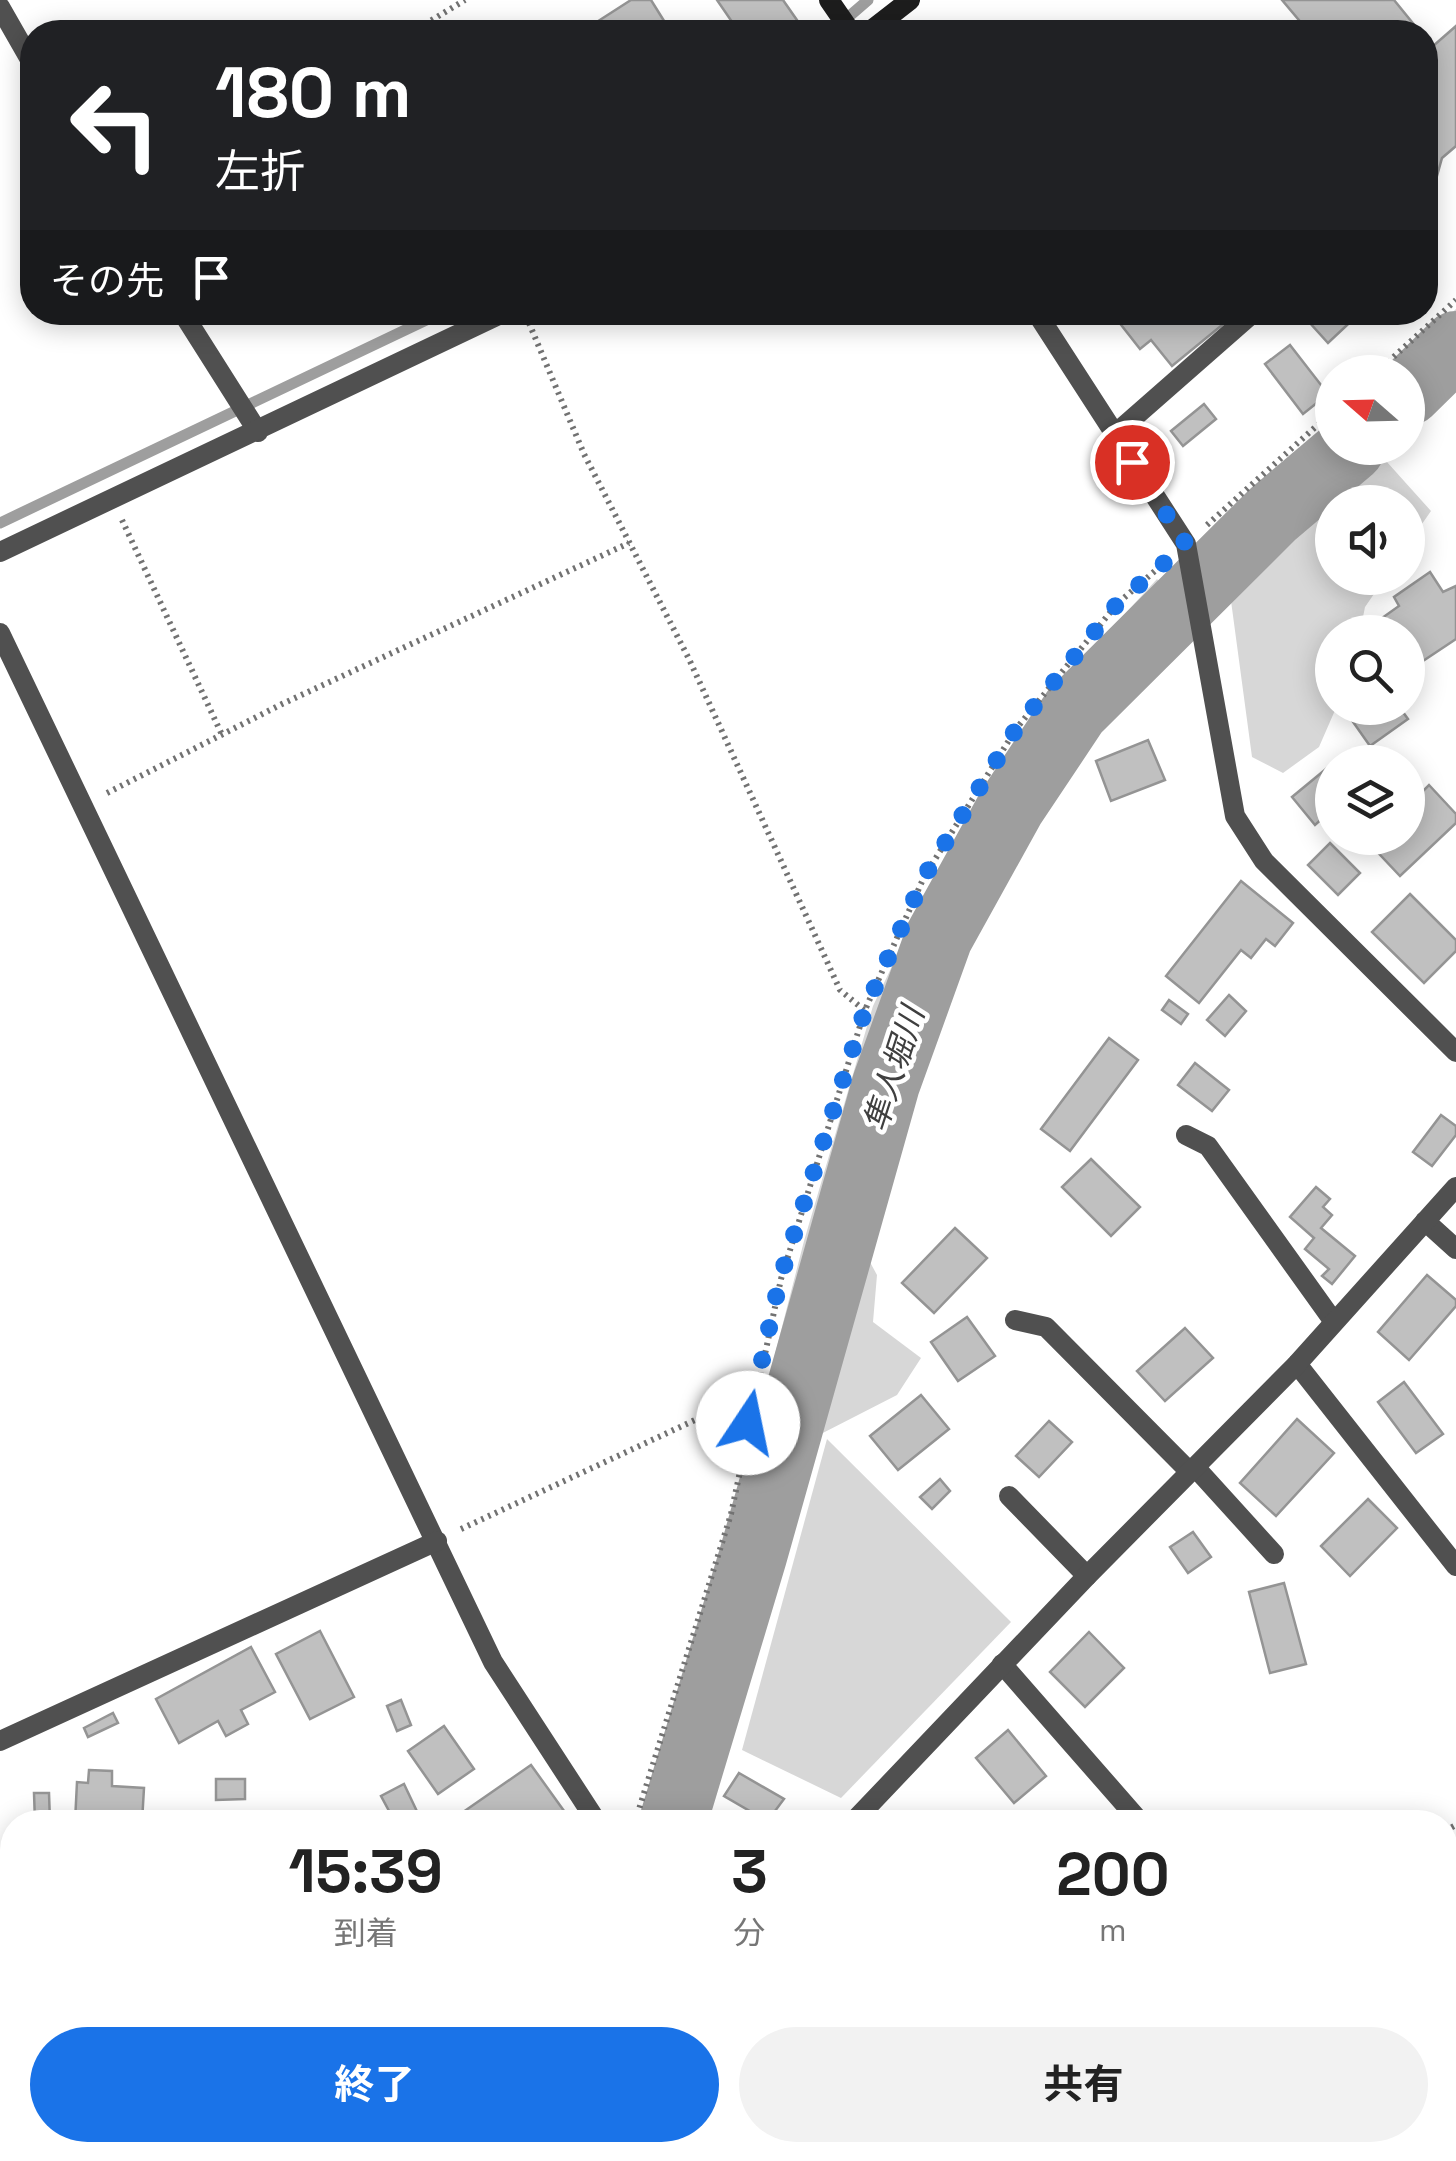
<!DOCTYPE html>
<html lang="ja">
<meta charset="utf-8">
<style>
:root{--surface:#fff;--page:#f2f2f2;--text:#222;--muted:#767676;--accent:#1a73e8}
body{margin:0;font-family:"Space Grotesk","Noto Sans JP",sans-serif;background:var(--page);color:var(--text);height:100vh;display:flex;flex-direction:column;font-size:38px;white-space:nowrap}
*{box-sizing:border-box;margin:0}
p{font-size:32px;color:var(--muted)}
.icon{flex:none;width:55px;height:55px;fill:none;stroke:currentColor;stroke-width:2;stroke-linecap:round;stroke-linejoin:round}
.map{position:relative;flex:1;overflow:hidden}
.sheet{position:absolute;left:0px;top:1810px;width:1458px;height:352px;display:flex;flex-direction:column;background:var(--surface);border-radius:40px 40px 0 0;box-shadow:0 5px 25px #0003}
.sheet>*{flex:none}
.banner{position:absolute;left:20px;top:20px;width:1418px;height:305px;border-radius:40px;box-shadow:0 5px 25px #0003;background:#202124;color:#fff;overflow:hidden}
.needle{width:65px;rotate:290deg}
.fabs{position:absolute;left:1315px;top:355px;display:grid;gap:20px}
.fabs a{display:grid;place-items:center;width:110px;height:110px;border-radius:50%;background:var(--surface);box-shadow:0 5px 25px #0003;font-size:50px}
.pin{position:absolute;display:grid;place-items:center;width:85px;height:85px;color:#fff;margin:-42px;border:5px solid #fff;border-radius:50%;box-shadow:0 2px 10px #0007}
.me{position:absolute;width:110px;margin:-55px;rotate:11deg;stroke-linejoin:round;filter:drop-shadow(0 0 8px #0008)}
.turn{display:flex;align-items:center;gap:35px;height:210px;padding:0 30px;font-size:45px}
.turn .icon{width:130px;height:130px;stroke-width:2.5}
.turn b{display:block;font-size:70px;line-height:85px}
.then{display:flex;align-items:center;height:95px;padding:0 30px;background:#0003;gap:20px;font-size:38px}
.eta{display:flex;justify-content:space-evenly;align-items:center;height:170px;text-align:center}
.eta b{font-size:60px;font-weight:700;line-height:70px}
.button{display:flex;gap:20px;margin-top:auto;padding:20px 30px}
.button a{flex:1;height:115px;border-radius:60px;background:var(--accent);color:#fff;font-size:40px;font-weight:700;line-height:115px;text-align:center}
.button a+a{background:var(--page);color:var(--text)}
.map>svg:first-child{display:block}
.green{fill:#d7d7d7}
.lines{fill:none;stroke-linecap:round;stroke-linejoin:round}
.stream{stroke:#9e9e9e;stroke-width:11}
.river{stroke:#9e9e9e;stroke-width:68}
.building{fill:#c0c0c0;stroke:#949494;stroke-width:2.5}
.path{stroke:#727272;stroke-width:6;stroke-dasharray:2.5 5;stroke-linecap:butt}
.lane{stroke:#505050;stroke-width:20}
.street{stroke:#505050;stroke-width:20}
.secondary{stroke:#1d1d1d;stroke-width:20}
.route{stroke:#1a73e8;stroke-width:18;stroke-dasharray:0 32.4}
.labels{text-anchor:middle;dominant-baseline:central;stroke-width:9;stroke-linejoin:round;paint-order:stroke}
.water-label{font-size:32px;font-style:italic;fill:#3f3f3f;stroke:#fff}
</style>
<div class="map">
<svg width="1456" height="2161" viewBox="0 0 1456 2161">
<rect width="100%" height="100%" fill="#fff"/>
<!-- green -->
<g class="green">
<polygon points="1456,309 1456,328 1408,374 1388,372"/>
<polygon points="1332,424 1332,447 1212,562 1208,539"/>
<polygon points="1378,452 1431,511 1408,544 1408,502 1332,502 1332,578 1385,578 1365,607 1360,632 1332,632 1332,708 1336,708 1319,747 1283,773 1252,757 1229,586"/>
<polygon points="1157,579 1172,595 1059,711 929,927 881,1061 825,1238 688,1742 661,1822 644,1822 721,1565 804,1241 873,1006 936,874 1029,718"/>
<polygon points="853,1231 877,1275 873,1322 921,1358 897,1395 815,1437 803,1424"/>
<polygon points="827,1439 1011,1622 841,1798 742,1750"/>
</g>
<g class="lines">
<!-- stream -->
<g class="stream">
<polyline points="831,32 868,0"/>
<polyline points="0,523 443,312"/>
</g>
<!-- river -->
<g class="river">
<polyline points="1408,392 1456,345"/>
<polyline points="673,1822 753,1556 886,1084 939,937 1011,807 1075,711 1273,514 1351,448"/>
<polyline points="552,2161 556,2150"/>
</g>
</g>
<!-- building -->
<g class="building">
<polygon points="631,0 651,0 671,32 597,32 592,25"/>
<polygon points="717,0 783,0 799,23 785,32 739,32"/>
<polygon points="1282,0 1394,0 1420,32 1309,32"/>
<polygon points="1456,26 1456,146 1442,158 1435,183 1425,192 1425,39 1432,47"/>
<polygon points="1111,312 1238,312 1172,366 1151,340 1140,349"/>
<polygon points="1300,312 1361,312 1328,343"/>
<polygon points="1290,345 1328,394 1303,414 1265,364"/>
<polygon points="1204,404 1216,419 1183,446 1171,431"/>
<polygon points="1430,572 1443,592 1456,586 1456,639 1408,671 1408,632 1371,632 1368,628 1399,606 1394,597"/>
<polygon points="1353,708 1400,708 1408,719 1370,746 1346,712"/>
<polygon points="1148,740 1165,780 1111,801 1096,761"/>
<polygon points="1332,764 1332,810 1315,825 1292,797"/>
<polygon points="1429,785 1456,814 1456,823 1400,876 1369,843 1375,838 1408,838 1408,806"/>
<polygon points="1330,843 1360,873 1338,895 1308,865"/>
<polygon points="1241,881 1293,923 1275,946 1266,939 1251,958 1241,950 1199,1003 1166,976"/>
<polygon points="1410,894 1456,940 1456,951 1424,983 1372,932"/>
<polygon points="1229,995 1246,1011 1225,1036 1207,1020"/>
<polygon points="1169,1000 1188,1014 1181,1024 1162,1010"/>
<polygon points="1109,1038 1138,1060 1070,1151 1041,1129"/>
<polygon points="1195,1063 1229,1090 1212,1111 1178,1085"/>
<polygon points="1441,1115 1456,1126 1456,1135 1432,1166 1413,1152"/>
<polygon points="1091,1159 1140,1207 1111,1236 1062,1187"/>
<polygon points="1316,1187 1330,1199 1323,1207 1332,1215 1321,1228 1355,1256 1332,1284 1322,1276 1329,1269 1305,1249 1314,1238 1290,1217"/>
<polygon points="955,1228 987,1258 934,1313 902,1283"/>
<polygon points="1427,1275 1456,1300 1456,1306 1409,1360 1378,1332"/>
<polygon points="967,1317 995,1356 958,1381 931,1342"/>
<polygon points="1185,1328 1213,1358 1165,1401 1137,1371"/>
<polygon points="1404,1382 1443,1434 1416,1453 1378,1402"/>
<polygon points="921,1395 949,1429 898,1470 870,1436"/>
<polygon points="1297,1419 1334,1453 1276,1516 1240,1483"/>
<polygon points="1049,1421 1072,1442 1039,1477 1016,1456"/>
<polygon points="940,1479 950,1491 932,1509 920,1497"/>
<polygon points="1368,1499 1397,1528 1350,1576 1321,1546"/>
<polygon points="1193,1532 1211,1557 1188,1573 1170,1547"/>
<polygon points="1284,1583 1306,1664 1270,1673 1249,1592"/>
<polygon points="320,1631 354,1697 310,1719 276,1654"/>
<polygon points="1089,1632 1124,1668 1085,1707 1050,1672"/>
<polygon points="251,1647 275,1692 241,1710 248,1724 226,1736 218,1721 179,1743 156,1699"/>
<polygon points="401,1700 411,1725 397,1731 387,1706"/>
<polygon points="113,1713 118,1723 88,1737 84,1728"/>
<polygon points="444,1726 474,1769 438,1794 408,1751"/>
<polygon points="1008,1730 1046,1776 1014,1803 976,1758"/>
<polygon points="531,1765 572,1822 455,1822 453,1819"/>
<polygon points="89,1770 112,1771 112,1786 144,1788 142,1822 75,1822 77,1782 88,1783"/>
<polygon points="739,1773 784,1799 769,1819 771,1822 742,1822 753,1813 724,1796"/>
<polygon points="216,1779 245,1779 245,1799 216,1800"/>
<polygon points="404,1784 422,1822 395,1822 381,1796"/>
<polygon points="34,1793 49,1793 50,1822 35,1822"/>
<polygon points="0,1937 12,1937 12,2022 0,2021"/>
<polygon points="64,2150 122,2150 121,2161 64,2161"/>
</g>
<g class="lines">
<!-- path -->
<g class="path">
<polyline points="412,32 465,0"/>
<polyline points="529,323 584,454 689,659 840,990 864,1010"/>
<polyline points="1377,372 1456,300"/>
<polyline points="122,520 223,737"/>
<polyline points="1207,525 1332,412"/>
<polyline points="107,793 282,704 629,543"/>
<polyline points="461,1529 753,1393"/>
<polyline points="635,1822 731,1514 781,1279 865,1010 924,877 1016,729 1117,604 1164,563"/>
<polyline points="1445,1831 1456,1825"/>
<polyline points="1445,2054 1456,2074"/>
<polyline points="1031,2150 1037,2161"/>
</g>
<!-- lane -->
<g class="lane">
<polyline points="1115,434 1254,312"/>
<polyline points="1186,1135 1208,1146 1334,1322"/>
<polyline points="1425,1221 1456,1249"/>
<polyline points="1015,1320 1046,1327 1190,1472"/>
<polyline points="1195,1467 1274,1554"/>
<polyline points="1009,1496 1087,1576"/>
<polyline points="1002,1664 1136,1817"/>
<polyline points="178,2161 178,2150"/>
<polyline points="223,2161 246,2150"/>
</g>
<!-- street -->
<g class="street">
<polyline points="0,7 32,63"/>
<polyline points="182,312 258,432"/>
<polyline points="1036,312 1186,544 1235,816 1264,861 1456,1052"/>
<polyline points="0,552 505,312"/>
<polyline points="0,633 493,1662 597,1822"/>
<polyline points="1297,1364 1456,1566"/>
<polyline points="0,1741 437,1541"/>
<polyline points="853,1822 1087,1576 1297,1364 1456,1187"/>
<polyline points="813,2150 819,2161"/>
<polyline points="509,2161 514,2150"/>
<polyline points="602,2161 606,2150"/>
</g>
<!-- secondary -->
<g class="secondary">
<polyline points="829,0 851,32"/>
<polyline points="869,32 910,0"/>
</g>
</g>
<g class="lines">
<!-- route -->
<polyline class="route" points="748,1423 780,1279 865,1010 924,877 1016,729 1117,604 1186,544 1132,462"/>
</g>
<g class="labels">
<!-- water labels -->
<g class="water-label">
<text transform="translate(894 1069) rotate(-72)">隼人堀川</text>
</g>
</g>
</svg>
<div class="fabs">
<a><svg class="needle" viewBox="-14 -14 28 28"><path d="M0-13l5 13h-10z" fill="#e53935"/><path d="M0 13l5-13h-10z" fill="#767676"/></svg></a>
<a><svg class="icon" aria-label="sound" viewBox="0 0 24 24"><path d="M4 9h4l5-4v14l-5-4H4zM17 9q2 3 0 6"/></svg></a>
<a><svg class="icon" aria-label="search" viewBox="0 0 24 24"><circle cx="10" cy="10" r="6"/><path d="M15 15l6 6"/></svg></a>
<a><svg class="icon" aria-label="layers" viewBox="0 0 24 24"><path d="M12 4l9 5-9 5-9-5zM3 14l9 5 9-5"/></svg></a>
</div>
<div class="pin" style="left:1132px;top:462px;background:#d93025"><svg class="icon" aria-label="arrive" viewBox="0 0 24 24"><path d="M6 21V4h12l-3 4 3 4H6"/></svg></div>
<svg class="me" style="left:748px;top:1423px" viewBox="-20 -20 40 40"><circle r="19" fill="#fff"/><path d="M0-13L10 11 0 6-10 11z" fill="#1a73e8"/></svg>
<div class="banner">
<div class="turn"><svg class="icon" aria-label="left" viewBox="0 0 24 24"><path d="M17 20v-9H6M10 6l-5 5 5 5"/></svg><div><b>180 m</b>左折</div></div>
<div class="then">その先<svg class="icon" aria-label="arrive" viewBox="0 0 24 24"><path d="M6 21V4h12l-3 4 3 4H6"/></svg></div>
</div>
<section class="sheet">
<div class="eta">
<div><b>15:39</b><p>到着</p></div>
<div><b>3</b><p>分</p></div>
<div><b>200</b><p>m</p></div>
</div>
<div class="button"><a>終了</a><a>共有</a></div>
</section>
</div>
